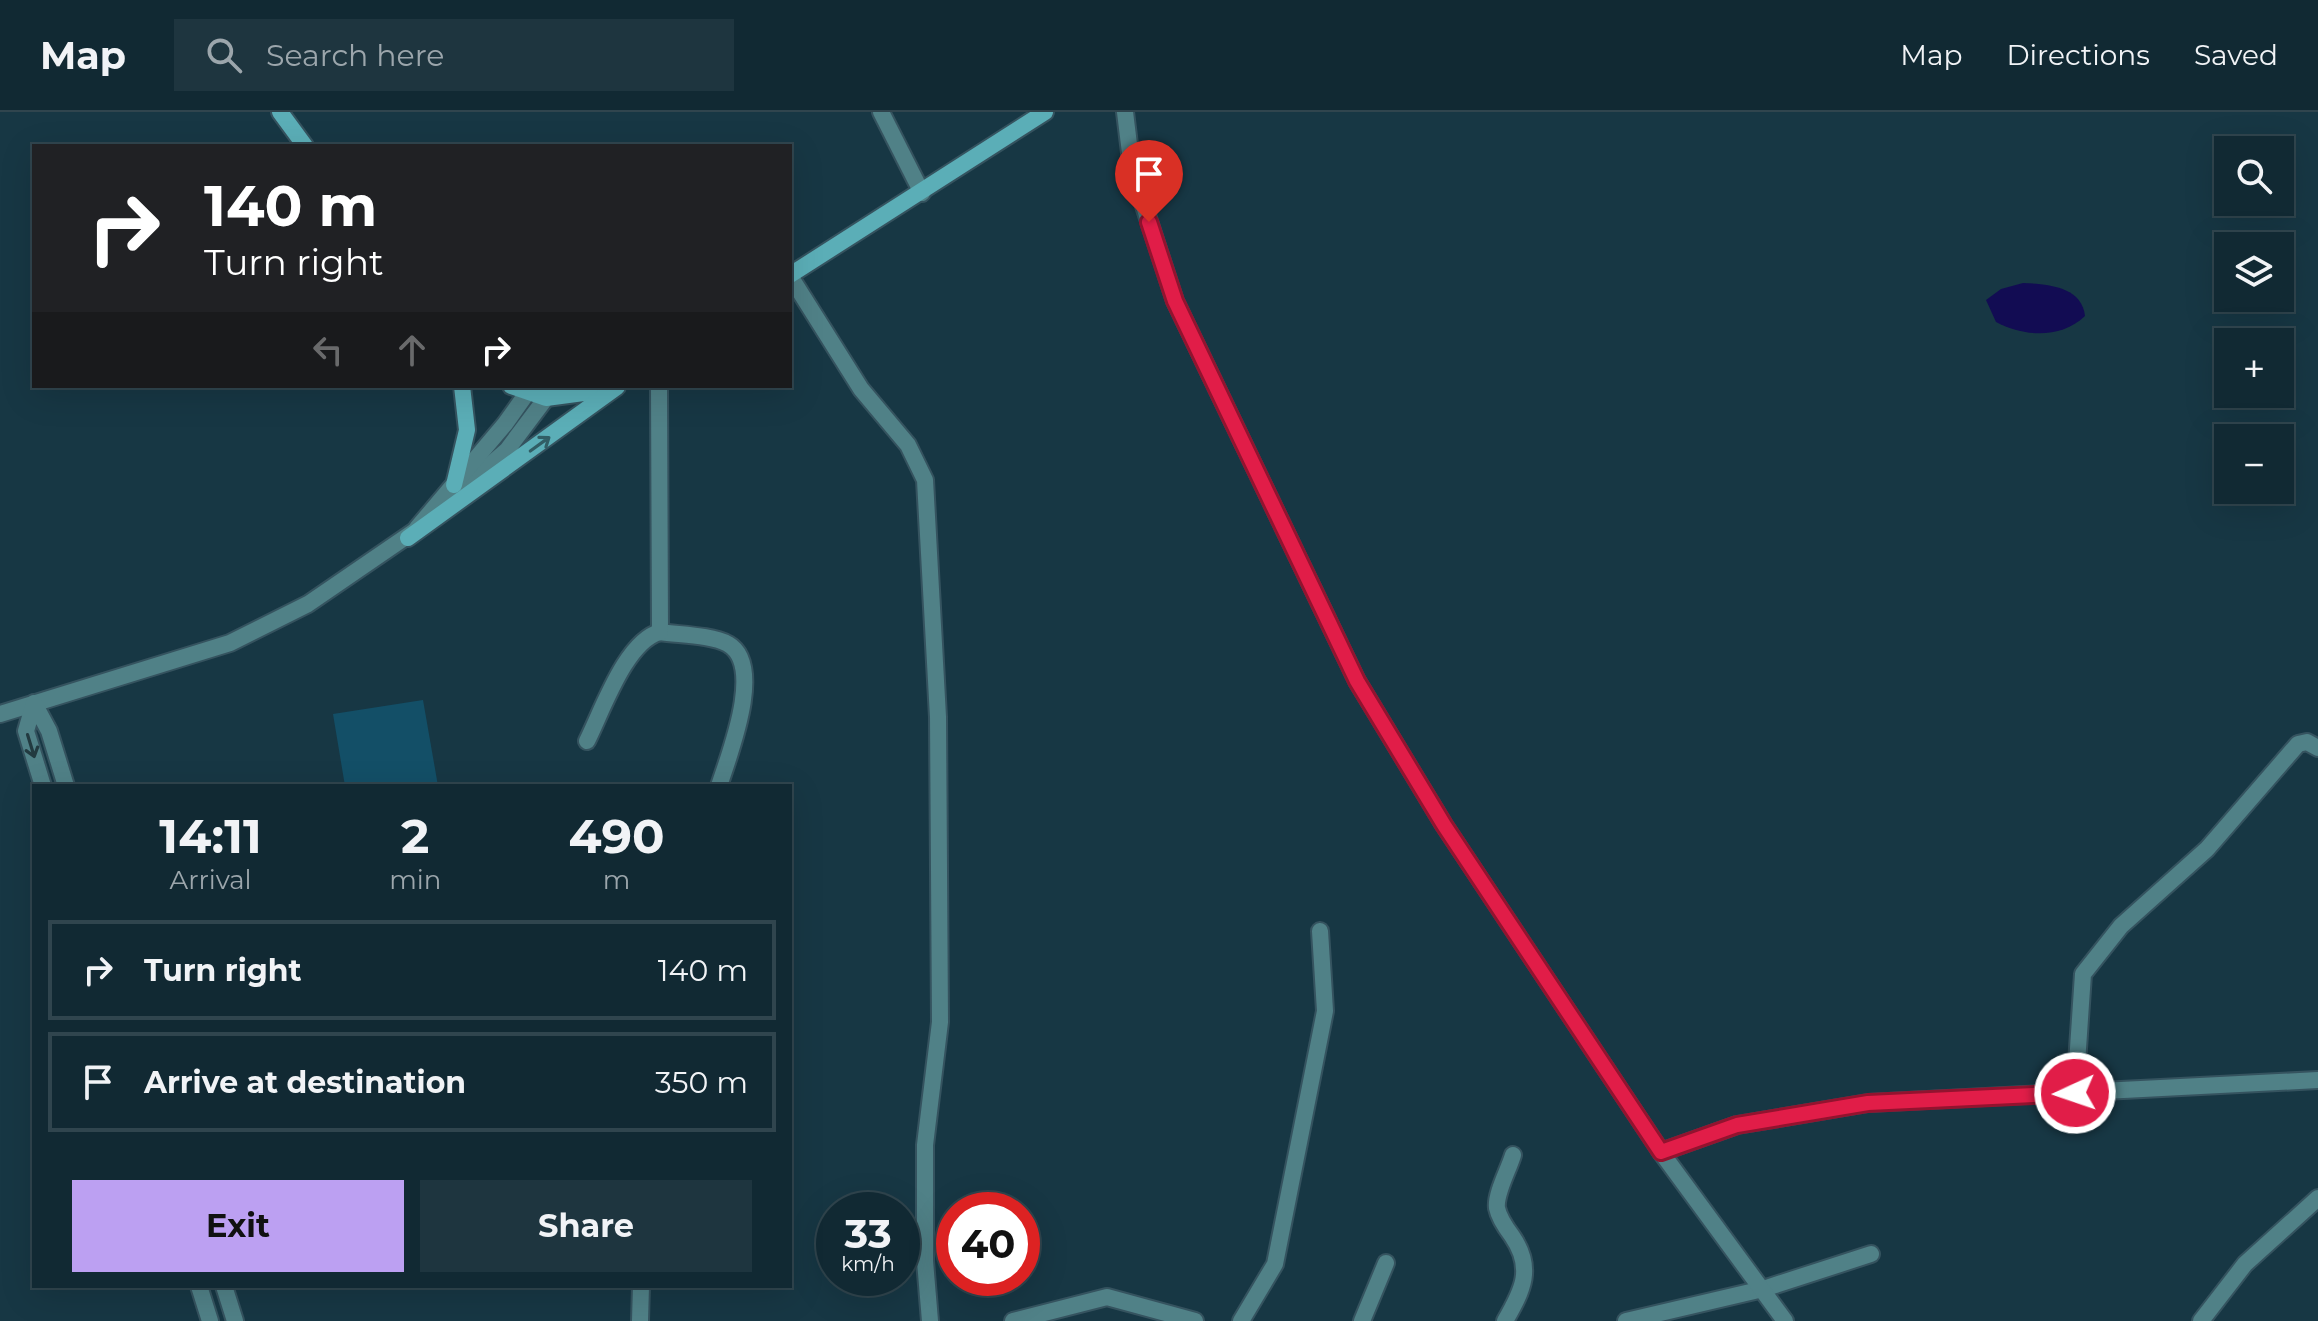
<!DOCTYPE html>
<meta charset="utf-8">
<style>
:root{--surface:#112933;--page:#1e353f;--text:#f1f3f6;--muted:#9ca6ac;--line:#30454e;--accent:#bca0f2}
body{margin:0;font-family:Montserrat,sans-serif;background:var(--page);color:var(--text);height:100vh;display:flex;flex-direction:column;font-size:30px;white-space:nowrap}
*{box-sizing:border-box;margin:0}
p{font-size:26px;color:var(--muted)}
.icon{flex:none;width:44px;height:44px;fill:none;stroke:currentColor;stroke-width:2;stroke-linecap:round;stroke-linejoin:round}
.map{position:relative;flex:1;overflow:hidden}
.drawer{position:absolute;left:32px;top:672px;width:760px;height:504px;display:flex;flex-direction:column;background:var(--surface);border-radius:0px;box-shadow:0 8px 32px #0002,0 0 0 2px var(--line)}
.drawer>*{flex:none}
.guide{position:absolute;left:32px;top:32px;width:760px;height:244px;border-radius:0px;box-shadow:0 8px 32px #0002,0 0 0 2px var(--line);background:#202124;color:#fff;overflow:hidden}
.buttons{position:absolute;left:2214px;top:24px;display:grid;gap:16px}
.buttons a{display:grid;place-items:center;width:80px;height:80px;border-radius:0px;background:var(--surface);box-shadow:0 8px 32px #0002,0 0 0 2px var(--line);font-size:40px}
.speed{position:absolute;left:816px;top:1080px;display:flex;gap:16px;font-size:40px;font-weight:700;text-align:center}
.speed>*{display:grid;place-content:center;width:104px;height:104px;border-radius:50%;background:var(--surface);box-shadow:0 8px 32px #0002,0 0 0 2px var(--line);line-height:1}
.speed small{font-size:20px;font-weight:400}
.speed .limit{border:12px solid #d22;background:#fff;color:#111}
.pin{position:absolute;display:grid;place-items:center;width:68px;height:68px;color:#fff;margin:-82px -34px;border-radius:50% 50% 50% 0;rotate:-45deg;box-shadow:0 0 8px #0007}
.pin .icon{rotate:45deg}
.me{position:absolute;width:88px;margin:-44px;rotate:267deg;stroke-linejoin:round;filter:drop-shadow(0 0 6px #0008)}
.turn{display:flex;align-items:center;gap:28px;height:168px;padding:0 40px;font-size:36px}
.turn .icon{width:104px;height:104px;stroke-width:2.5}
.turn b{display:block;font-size:56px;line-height:68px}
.lanes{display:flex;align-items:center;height:76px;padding:0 40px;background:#0003;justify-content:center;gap:40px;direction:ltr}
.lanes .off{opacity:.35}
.eta{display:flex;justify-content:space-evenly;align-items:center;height:136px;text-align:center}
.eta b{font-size:48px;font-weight:700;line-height:56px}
.primary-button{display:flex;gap:16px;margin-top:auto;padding:16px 40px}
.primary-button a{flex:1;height:92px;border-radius:0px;background:var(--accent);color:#111;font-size:32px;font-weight:700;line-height:92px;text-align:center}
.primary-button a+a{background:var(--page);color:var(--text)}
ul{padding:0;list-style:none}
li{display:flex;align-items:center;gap:24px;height:100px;margin:0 16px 12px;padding:0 24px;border:4px solid var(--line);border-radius:0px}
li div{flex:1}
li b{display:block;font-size:30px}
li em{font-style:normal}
header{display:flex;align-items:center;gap:48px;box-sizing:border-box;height:112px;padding:0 40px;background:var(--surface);border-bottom:2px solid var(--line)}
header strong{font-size:38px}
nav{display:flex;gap:44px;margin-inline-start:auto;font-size:28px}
.search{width:560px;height:72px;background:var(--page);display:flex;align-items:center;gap:20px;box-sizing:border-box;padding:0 28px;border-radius:0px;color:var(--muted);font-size:30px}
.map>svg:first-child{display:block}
.green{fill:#134f67}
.water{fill:#120c53}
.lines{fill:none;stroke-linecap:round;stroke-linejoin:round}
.minor-casing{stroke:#35535f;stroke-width:20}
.tertiary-casing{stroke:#35535f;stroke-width:20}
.secondary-casing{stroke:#35535f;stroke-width:20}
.minor{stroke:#508187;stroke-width:16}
.tertiary{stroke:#508187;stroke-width:16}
.secondary{stroke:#5baeb7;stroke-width:16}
.oneway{stroke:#315e65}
.oneway2{stroke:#223a40}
.route-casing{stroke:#92132f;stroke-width:20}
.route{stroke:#e11d48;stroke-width:14}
</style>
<header>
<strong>Map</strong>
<div class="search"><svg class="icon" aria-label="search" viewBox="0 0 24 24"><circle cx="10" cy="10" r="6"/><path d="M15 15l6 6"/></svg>Search here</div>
<nav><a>Map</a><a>Directions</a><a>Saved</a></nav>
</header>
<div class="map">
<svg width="2318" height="1209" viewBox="0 0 2318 1209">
<rect width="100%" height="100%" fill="#173744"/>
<!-- green -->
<polygon class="green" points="423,588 438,674 345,674 333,602"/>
<!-- water -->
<path class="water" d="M2023 171C2046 172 2082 174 2085 204 2061 227 2024 225 1996 210L1986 188 2001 177Z"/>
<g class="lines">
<!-- minor casing -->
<g class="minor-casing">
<g id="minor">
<polyline points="881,0 922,81"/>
<polyline points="790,164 861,277 908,333 925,368 938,605 940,910 925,1033 925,1149 930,1209"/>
<path d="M660 520C680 523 711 523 728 532 765 553 729 643 719 674"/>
<path d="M587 629C603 597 626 529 660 520L659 274"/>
<polyline points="2075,981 2083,862 2121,814 2207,737 2298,632 2307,630 2318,636"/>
<polyline points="640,1209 641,1174"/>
<polyline points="1013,1209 1107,1185 1195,1209"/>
<polyline points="1241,1209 1275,1152 1325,899 1320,819"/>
<polyline points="1362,1209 1386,1151"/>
<path d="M1505 1209C1523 1178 1534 1156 1512 1124 1506 1116 1499 1106 1497 1096 1495 1082 1509 1057 1513 1043"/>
<polyline points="1626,1209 1763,1177 1871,1142"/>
<polyline points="2201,1209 2245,1152 2318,1086"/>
</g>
</g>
<!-- tertiary casing -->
<g class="tertiary-casing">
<g id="tertiary">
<polyline points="1125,0 1132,57 1175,189 1357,569 1444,713 1661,1040 1785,1209"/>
<polyline points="448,390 507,338 546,286"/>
<polyline points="417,416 505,312 527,281"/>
<polyline points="0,602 230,531 308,492 416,418"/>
<polyline points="43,674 26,619 34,591 49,619 66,674"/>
<polyline points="1661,1040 1737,1013 1868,991 2318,968"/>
<polyline points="199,1174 210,1209"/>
<polyline points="224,1174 235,1209"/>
</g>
</g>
<!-- secondary casing -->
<g class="secondary-casing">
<g id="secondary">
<polyline points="280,0 305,34"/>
<polyline points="790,163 1045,0"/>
<polyline points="511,274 546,286 606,278"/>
<polyline points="454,373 467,318 462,274"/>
<polyline points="408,426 617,275"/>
</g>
</g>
<!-- minor -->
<use href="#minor" class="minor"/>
<!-- tertiary -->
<use href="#tertiary" class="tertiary"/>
<!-- secondary -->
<use href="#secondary" class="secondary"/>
</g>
<!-- one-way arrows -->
<defs><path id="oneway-shaft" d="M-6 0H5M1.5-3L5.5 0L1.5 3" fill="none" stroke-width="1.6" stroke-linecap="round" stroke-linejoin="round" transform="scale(2)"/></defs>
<use class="oneway" href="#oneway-shaft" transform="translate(540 332) rotate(-36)"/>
<use class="oneway2" href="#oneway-shaft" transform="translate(31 634) rotate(73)"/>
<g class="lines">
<!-- route casing -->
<g class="route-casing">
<polyline id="route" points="1149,110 1175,189 1357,569 1444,713 1661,1040 1737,1013 1868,991 2075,981"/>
</g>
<!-- route -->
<use href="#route" class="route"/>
</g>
</svg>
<div class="buttons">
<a><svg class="icon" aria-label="search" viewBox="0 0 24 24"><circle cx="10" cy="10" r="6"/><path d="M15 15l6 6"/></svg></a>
<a><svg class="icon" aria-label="layers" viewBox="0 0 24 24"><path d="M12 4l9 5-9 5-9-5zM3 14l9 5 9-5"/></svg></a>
<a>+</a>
<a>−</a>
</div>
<div class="speed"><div>33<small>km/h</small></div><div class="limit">40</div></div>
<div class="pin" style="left:1149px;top:110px;background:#d93025"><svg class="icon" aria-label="arrive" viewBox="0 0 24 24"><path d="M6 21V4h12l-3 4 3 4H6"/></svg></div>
<svg class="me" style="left:2075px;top:981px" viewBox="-20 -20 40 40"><circle r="17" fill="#e11d48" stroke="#fff" stroke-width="3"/><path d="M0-11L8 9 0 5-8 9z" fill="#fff"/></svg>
<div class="guide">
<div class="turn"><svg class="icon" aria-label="right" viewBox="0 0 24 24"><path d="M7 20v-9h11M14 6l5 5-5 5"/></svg><div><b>140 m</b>Turn right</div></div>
<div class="lanes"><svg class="icon off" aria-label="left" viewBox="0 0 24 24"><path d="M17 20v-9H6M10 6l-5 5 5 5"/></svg><svg class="icon off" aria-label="ahead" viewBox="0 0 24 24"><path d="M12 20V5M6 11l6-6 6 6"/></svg><svg class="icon" aria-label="right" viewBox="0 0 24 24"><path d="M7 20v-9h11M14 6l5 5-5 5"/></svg></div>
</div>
<section class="drawer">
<div class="eta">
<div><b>14:11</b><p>Arrival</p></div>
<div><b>2</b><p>min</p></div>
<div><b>490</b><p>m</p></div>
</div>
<ul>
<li><svg class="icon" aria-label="right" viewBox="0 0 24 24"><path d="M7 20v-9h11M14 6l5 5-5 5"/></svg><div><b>Turn right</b></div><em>140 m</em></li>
<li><svg class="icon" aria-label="arrive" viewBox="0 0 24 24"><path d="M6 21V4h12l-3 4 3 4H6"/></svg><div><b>Arrive at destination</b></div><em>350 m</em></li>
</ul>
<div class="primary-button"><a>Exit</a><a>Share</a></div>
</section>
</div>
